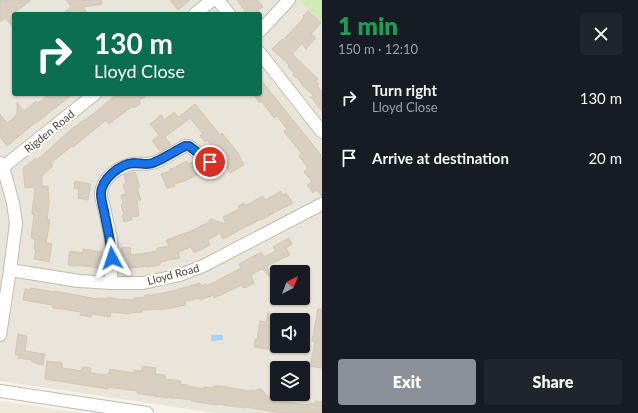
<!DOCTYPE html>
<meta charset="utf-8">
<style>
:root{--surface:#171b24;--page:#20242c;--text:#f1f3f6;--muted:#9ea1a6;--accent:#8c9099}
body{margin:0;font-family:Lato,sans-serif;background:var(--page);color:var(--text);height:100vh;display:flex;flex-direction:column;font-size:15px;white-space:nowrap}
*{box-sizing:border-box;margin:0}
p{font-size:13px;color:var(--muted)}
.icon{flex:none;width:22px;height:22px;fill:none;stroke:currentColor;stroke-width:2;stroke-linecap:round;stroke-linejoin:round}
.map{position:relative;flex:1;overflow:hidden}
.panel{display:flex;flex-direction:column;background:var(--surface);width:316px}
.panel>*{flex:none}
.top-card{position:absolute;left:12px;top:12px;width:250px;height:84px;border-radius:4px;box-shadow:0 1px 3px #0004;background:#0b6e4f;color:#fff;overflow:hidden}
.needle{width:26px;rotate:42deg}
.fabs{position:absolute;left:270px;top:265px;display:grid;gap:8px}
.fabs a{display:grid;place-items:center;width:40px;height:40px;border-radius:4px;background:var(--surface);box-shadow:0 1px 3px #0004;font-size:20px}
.pin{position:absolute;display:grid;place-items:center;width:34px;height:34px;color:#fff;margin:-17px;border:2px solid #fff;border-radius:50%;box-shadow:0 1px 4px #0007}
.me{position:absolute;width:44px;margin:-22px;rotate:355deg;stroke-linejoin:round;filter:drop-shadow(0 0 3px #0008)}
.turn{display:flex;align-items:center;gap:14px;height:84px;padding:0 16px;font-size:18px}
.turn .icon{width:52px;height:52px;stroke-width:2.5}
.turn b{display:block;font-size:28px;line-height:34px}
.round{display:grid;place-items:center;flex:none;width:42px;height:42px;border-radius:4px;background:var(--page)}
.headline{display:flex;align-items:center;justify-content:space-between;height:68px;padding:0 16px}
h1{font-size:24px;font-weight:800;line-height:30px;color:#1e9e55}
.button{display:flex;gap:8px;margin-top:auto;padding:8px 16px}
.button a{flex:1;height:46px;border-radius:4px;background:var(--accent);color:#fff;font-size:16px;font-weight:800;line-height:46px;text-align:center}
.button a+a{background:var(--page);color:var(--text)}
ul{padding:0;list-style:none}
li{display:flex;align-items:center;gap:12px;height:60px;padding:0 16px}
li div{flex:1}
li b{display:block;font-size:15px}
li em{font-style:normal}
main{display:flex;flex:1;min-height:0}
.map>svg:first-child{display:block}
.residential{fill:#eae5da;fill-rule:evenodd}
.education{fill:#efe8d6}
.green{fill:#d2eab5}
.water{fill:#a9d4f2}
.building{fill:#d8cfc1;stroke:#d3c7b4}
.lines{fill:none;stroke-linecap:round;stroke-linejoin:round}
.minor-casing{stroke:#c2bbae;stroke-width:14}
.minor{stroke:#fff;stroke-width:12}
.route-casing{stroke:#114b97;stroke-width:10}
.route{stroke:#1a73e8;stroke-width:7}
.labels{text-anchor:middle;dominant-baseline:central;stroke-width:4;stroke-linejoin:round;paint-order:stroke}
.street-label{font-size:11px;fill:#4b4439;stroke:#fff}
</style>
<main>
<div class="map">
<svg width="322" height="413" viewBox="0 0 322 413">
<rect width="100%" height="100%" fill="#f6f3ec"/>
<!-- residential -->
<path class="residential" d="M0 0H322V413H216L0 381ZM14 14H260V94H14ZM277 272H303V298H277ZM277 320H303V346H277ZM277 368H303V394H277Z"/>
<!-- education -->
<polygon class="education" points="0,401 75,412 82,413 0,413"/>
<!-- green -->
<polygon class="green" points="302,0 322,0 322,23 300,1"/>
<!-- water -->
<polygon class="water" points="211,335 223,335 223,340 211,341"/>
<!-- building -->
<g class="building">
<polygon points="0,0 31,0 14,13 14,28 5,18 0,22"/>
<polygon points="66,0 101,0 102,4 83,7 86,11 83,14 63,14 71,6"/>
<polygon points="170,0 190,0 178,10"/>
<polygon points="237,0 258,0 263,7 258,10 262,14 247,14"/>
<polygon points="308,11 321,23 311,34 316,38 312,42 306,49 302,44 292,54 318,79 316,81 319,84 317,86 322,92 322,111 311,97 313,95 301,84 302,83 293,75 294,73 288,67 289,65 272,49 282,39 283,40 302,20 304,17 303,16"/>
<polygon points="260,79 321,155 320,156 322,159 322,197 317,190 313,193 307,185 312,182 304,172 308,168 299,156 302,154 284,132 284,131 287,129 277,116 274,118 261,101 260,103 253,94 260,94"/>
<polygon points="50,94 73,94 36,123 36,122 7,146 0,137 0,114 7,123 17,115 17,102 24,111 36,101 38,103"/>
<polygon points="117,94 148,94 139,101 141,103 134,108 133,106 109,124 107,121 105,121 73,147 72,146 51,163 53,166 42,176 42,186 48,186 49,202 47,220 50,220 46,243 52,244 49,262 34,259 36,250 34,249 35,241 34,240 34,239 31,238 34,215 32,214 35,187 25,188 23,168 36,158 37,160 44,154 70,130 93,114"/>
<polygon points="195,104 220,135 222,133 238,153 244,165 230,173 226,166 229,165 216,147 214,149 207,140 205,142 200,136 203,134 190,118 165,137 171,145 169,146 160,151 152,141 159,135 150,124 161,115 164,120 174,112 178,117 179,116 179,117"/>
<polygon points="187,161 188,164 196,161 199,165 201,164 203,166 205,171 185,181 174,184 175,186 167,188 161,174 170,171 170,169 180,165 179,165"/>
<polygon points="135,172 140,187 137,188 141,200 137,201 139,216 131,217 132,220 124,222 122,215 124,215 121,205 123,204 121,195 126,194 123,185 126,183 124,175"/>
<polygon points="75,181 91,184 88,200 78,198 79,189 74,188"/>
<polygon points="281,191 283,195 286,193 293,203 273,213 274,213 261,220 261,219 223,239 220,233 208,240 210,245 194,253 191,247 178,252 180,258 160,262 160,265 147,267 147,266 123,269 121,248 130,247 131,255 157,251 157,248 169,246 166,240 191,231 209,222 210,219 226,224 223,217 239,209 238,206 244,203 245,205 246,205 263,196 265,200"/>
<polygon points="289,238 292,244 286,248 290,255 267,266 271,278 262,269 251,275 254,283 245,288 244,287 243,288 242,285 214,298 214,295 200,300 199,298 185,301 186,305 160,310 160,309 142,310 142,312 129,313 129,314 111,312 110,317 92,314 91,317 80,315 81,312 53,308 52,305 23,300 25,289 30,290 30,288 55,292 55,291 97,299 97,298 107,299 107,297 123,300 123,299 134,300 134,298 145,297 144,295 153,295 176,290 200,283 201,286 206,284 207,286 241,268 239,264 261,252 264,257 276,251 273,247"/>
<polygon points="83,249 103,252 100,268 75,265 75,266 68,265 70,251 83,253"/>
<polygon points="318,309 322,309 322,368 310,366 315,342 312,341"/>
<polygon points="268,313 279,316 272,350 254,347 255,339 257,339 260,321 266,322"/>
<polygon points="18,334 27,336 25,351 45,354 43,365 35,363 35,362 32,362 32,360 18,358 19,355 15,355"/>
<polygon points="47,361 62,363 62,368 82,371 83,367 91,368 90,373 106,375 106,374 109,374 110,369 134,373 134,370 142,371 142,366 156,368 155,374 165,375 165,379 181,381 180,384 188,385 188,386 204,389 204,387 212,388 214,386 221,386 249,391 250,390 255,391 258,389 261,389 269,398 269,395 286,398 285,401 286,402 308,405 309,403 315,404 315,401 322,402 322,413 282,413 245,407 245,408 217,404 217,405 191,401 191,400 175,398 175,399 168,397 167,398 155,396 156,396 137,393 137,391 108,387 108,389 45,379"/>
</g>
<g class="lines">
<!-- minor casing -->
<g class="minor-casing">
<g id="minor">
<polyline points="218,0 229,14"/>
<polyline points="195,14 212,0"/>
<polyline points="260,31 289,0"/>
<polyline points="260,53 322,132"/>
<polyline points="0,163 3,167 13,203 16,223 10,270 0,335"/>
<polyline points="3,167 95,94"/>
<polyline points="10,270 79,281 111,283 143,283 180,275 203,266 322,204"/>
<path d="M111 283C111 269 113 254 111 240 109 229 106 218 104 207 103 203 101 199 101 195 101 180 115 169 128 165 136 162 144 165 152 163 160 162 177 150 185 146H189L210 162"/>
<polyline points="0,391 147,413"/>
</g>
</g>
<!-- minor -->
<use href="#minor" class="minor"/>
</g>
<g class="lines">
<!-- route casing -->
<g class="route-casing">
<path id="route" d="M112 258C111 243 108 230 105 216 104 209 101 201 101 194 101 179 120 164 134 163 141 163 148 166 155 162 165 158 175 151 185 146H189L210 162"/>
</g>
<!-- route -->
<use href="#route" class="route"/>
</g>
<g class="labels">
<!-- street labels -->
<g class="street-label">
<text transform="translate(49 131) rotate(-39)">Rigden Road</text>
<text transform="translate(173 274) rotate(-15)">Lloyd Road</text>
</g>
</g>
</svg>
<div class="fabs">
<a><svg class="needle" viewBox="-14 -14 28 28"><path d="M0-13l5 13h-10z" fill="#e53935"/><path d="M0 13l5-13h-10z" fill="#9ea1a6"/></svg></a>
<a><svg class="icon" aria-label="sound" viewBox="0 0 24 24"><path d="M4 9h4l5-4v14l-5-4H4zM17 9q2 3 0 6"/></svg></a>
<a><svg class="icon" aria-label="layers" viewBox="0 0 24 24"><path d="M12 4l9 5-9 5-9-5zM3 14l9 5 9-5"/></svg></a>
</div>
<div class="pin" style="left:210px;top:162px;background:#d93025"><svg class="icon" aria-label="arrive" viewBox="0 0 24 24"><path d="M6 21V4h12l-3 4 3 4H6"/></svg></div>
<svg class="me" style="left:112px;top:258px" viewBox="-20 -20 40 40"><path d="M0-17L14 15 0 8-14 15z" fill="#1a73e8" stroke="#fff" stroke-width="4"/></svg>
<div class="top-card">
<div class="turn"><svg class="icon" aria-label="right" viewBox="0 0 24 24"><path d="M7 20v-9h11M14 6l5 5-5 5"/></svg><div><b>130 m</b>Lloyd Close</div></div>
</div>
</div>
<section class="panel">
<div class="headline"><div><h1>1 min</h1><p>150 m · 12:10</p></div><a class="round"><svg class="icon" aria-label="close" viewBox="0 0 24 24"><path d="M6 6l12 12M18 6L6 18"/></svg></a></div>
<ul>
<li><svg class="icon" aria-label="right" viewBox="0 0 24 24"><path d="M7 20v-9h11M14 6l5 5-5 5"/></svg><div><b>Turn right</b><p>Lloyd Close</p></div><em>130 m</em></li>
<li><svg class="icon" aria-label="arrive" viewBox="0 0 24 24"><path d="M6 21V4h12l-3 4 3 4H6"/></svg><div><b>Arrive at destination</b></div><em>20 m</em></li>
</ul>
<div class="button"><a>Exit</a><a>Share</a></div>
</section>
</main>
